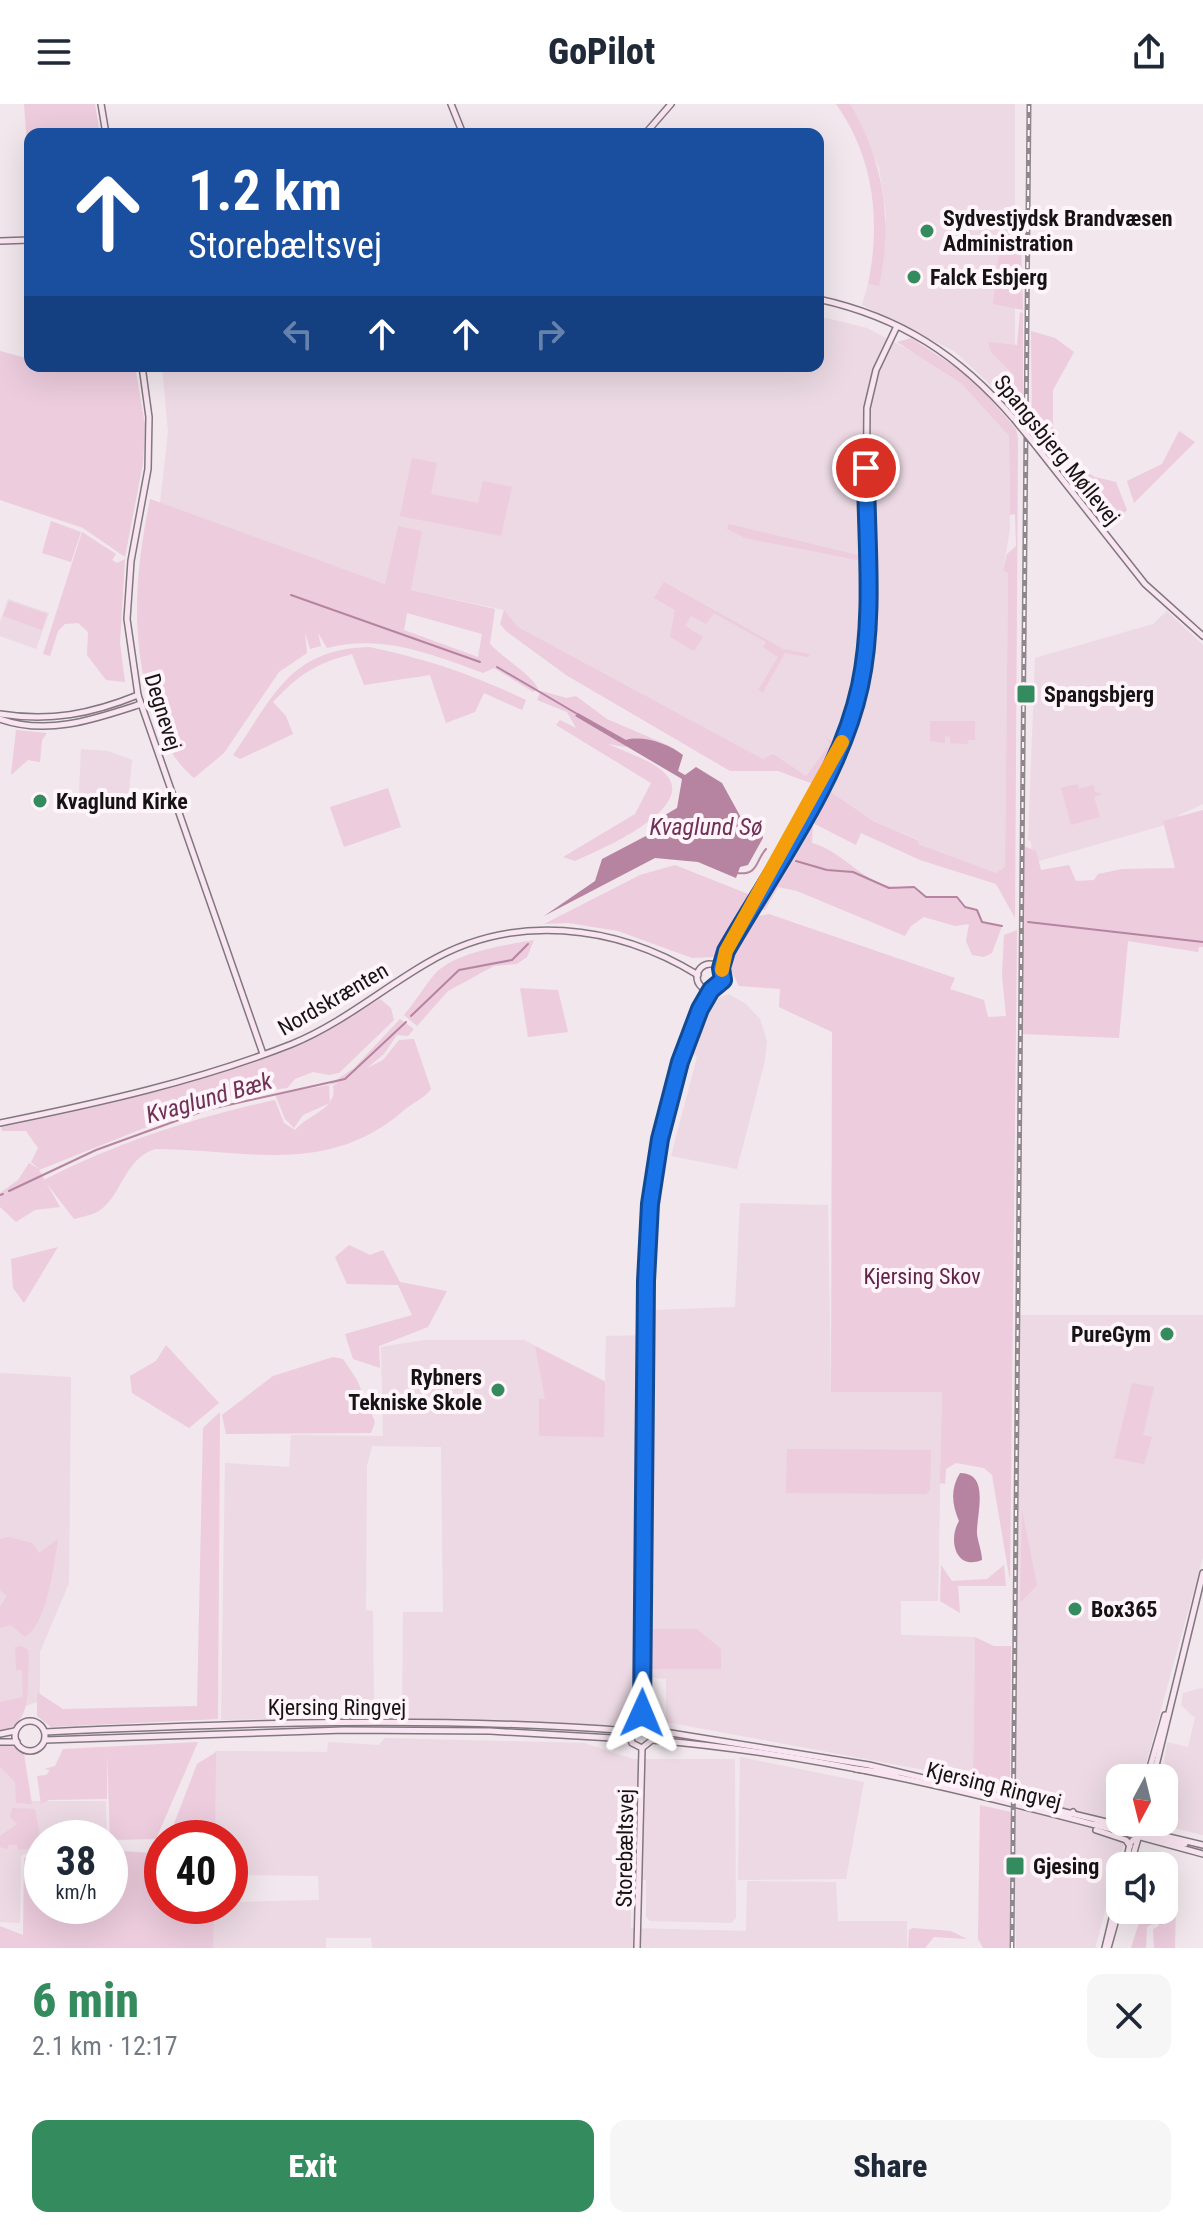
<!DOCTYPE html>
<meta charset="utf-8">
<style>
:root{--surface:#fff;--page:#f6f6f7;--text:#1f2937;--muted:#747a83;--accent:#348b5e}
body{margin:0;font-family:"Roboto Condensed",sans-serif;background:var(--page);color:var(--text);height:100vh;display:flex;flex-direction:column;font-size:30px;white-space:nowrap}
*{box-sizing:border-box;margin:0}
p{font-size:26px;color:var(--muted)}
.icon{flex:none;width:44px;height:44px;fill:none;stroke:currentColor;stroke-width:2;stroke-linecap:round;stroke-linejoin:round}
.map{position:relative;height:1844px;overflow:hidden}
.drawer{display:flex;flex-direction:column;background:var(--surface);flex:1}
.drawer>*{flex:none}
.hud{position:absolute;left:24px;top:24px;width:800px;height:244px;border-radius:16px;box-shadow:0 8px 32px #0002;background:#1a4fa0;color:#fff;overflow:hidden}
.needle{width:52px;rotate:187deg}
.fabs{position:absolute;left:1106px;top:1660px;display:grid;gap:16px}
.fabs a{display:grid;place-items:center;width:72px;height:72px;border-radius:16px;background:var(--surface);box-shadow:0 8px 32px #0002;font-size:40px}
.speed{position:absolute;left:24px;top:1716px;display:flex;gap:16px;font-size:40px;font-weight:700;text-align:center}
.speed>*{display:grid;place-content:center;width:104px;height:104px;border-radius:50%;background:var(--surface);box-shadow:0 8px 32px #0002;line-height:1}
.speed small{font-size:20px;font-weight:400}
.speed .limit{border:12px solid #d22;background:#fff;color:#111}
.pin{position:absolute;display:grid;place-items:center;width:68px;height:68px;color:#fff;margin:-34px;border:4px solid #fff;border-radius:50%;box-shadow:0 2px 8px #0007}
.me{position:absolute;width:88px;margin:-44px;rotate:1deg;stroke-linejoin:round;filter:drop-shadow(0 0 6px #0008)}
.turn{display:flex;align-items:center;gap:28px;height:168px;padding:0 32px;font-size:36px}
.turn .icon{width:104px;height:104px;stroke-width:2.5}
.turn b{display:block;font-size:56px;line-height:68px}
.lanes{display:flex;align-items:center;height:76px;padding:0 32px;background:#0003;justify-content:center;gap:40px;direction:ltr}
.lanes .off{opacity:.35}
.round{display:grid;place-items:center;flex:none;width:84px;height:84px;border-radius:16px;background:var(--page)}
.summary{display:flex;align-items:center;justify-content:space-between;height:136px;padding:0 32px}
h1{font-size:48px;font-weight:800;line-height:60px;color:var(--accent)}
.cta{display:flex;gap:16px;margin-top:auto;padding:16px 32px}
.cta a{flex:1;height:92px;border-radius:16px;background:var(--accent);color:#fff;font-size:32px;font-weight:800;line-height:92px;text-align:center}
.cta a+a{background:var(--page);color:var(--text)}
header{display:flex;justify-content:space-between;align-items:center;height:104px;padding:0 32px;background:var(--surface);font-size:36px;font-weight:800}
.map>svg:first-child{display:block}
.built{fill:#ecd9e3}
.green{fill:#ecccdd;fill-rule:evenodd}
.water{fill:#b684a0}
.lines{fill:none;stroke-linecap:round;stroke-linejoin:round}
.stream{stroke:#b684a0;stroke-width:2}
.secondary-casing{stroke:#81787d;stroke-width:8}
.secondary{stroke:#f9e5f1;stroke-width:5}
.rail-casing{stroke:#8e878b;stroke-width:5}
.rail{stroke:#fff4f9;stroke-width:2;stroke-dasharray:6;stroke-linecap:butt}
.secondary-bridge-casing{stroke:#81787d;stroke-width:8;stroke-linecap:butt}
.secondary-bridge{stroke:#f9e5f1;stroke-width:5}
.route-casing{stroke:#114b97;stroke-width:20}
.route{stroke:#1a73e8;stroke-width:14}
.slow{stroke:#f59e0b;stroke-width:14}
.poi-dot{fill:#348b5e;stroke:#fff4f9;stroke-width:3}
.labels{text-anchor:middle;dominant-baseline:central;stroke-width:8;stroke-linejoin:round;paint-order:stroke}
.poi-label{font-size:22px;font-weight:bold;fill:#161314;stroke:#fff4f9;text-anchor:start}
.street-label{font-size:22px;fill:#161314;stroke:#fff4f9}
.park-label{font-size:22px;fill:#60234a;stroke:#fff4f9}
.water-label{font-size:24px;font-style:italic;fill:#6f3157;stroke:#fff4f9}
</style>
<header><svg class="icon" aria-label="menu" viewBox="0 0 24 24"><path d="M4 6h16M4 12h16M4 18h16"/></svg>GoPilot<svg class="icon" aria-label="share" viewBox="0 0 24 24"><path d="M12 15V3M7 8l5-5 5 5M5 13v7h14v-7"/></svg></header>
<div class="map">
<svg width="1203" height="1844" viewBox="0 0 1203 1844">
<rect width="100%" height="100%" fill="#f1e7ec"/>
<!-- built -->
<g class="built">
<polygon points="850,0 1015,0 1015,283 1004,293 954,247 862,201 868,180 879,182 886,111 879,64"/>
<polygon points="818,212 867,224 928,256 961,279 1009,332 1010,425 1003,466 1008,468 1005,764 996,769 918,740 918,735 873,717 772,651 763,655 518,523 504,506 411,486 421,427 398,423 385,480 160,399 168,328 162,262 818,262"/>
<polygon points="8,495 49,509 36,545 0,532 0,518"/>
<polygon points="1167,507 1203,541 1203,700 1179,711 1179,717 1032,759 1031,737 1028,736 1035,554 1153,520"/>
<polygon points="81,645 108,647 132,656 128,699 120,702 95,699 95,692 79,690"/>
<polygon points="729,890 746,900 760,915 767,937 765,957 737,1065 671,1052 697,953 692,950 713,896"/>
<polygon points="740,1099 828,1101 831,1287 942,1288 938,1497 901,1497 901,1531 975,1533 973,1675 666,1618 666,1575 635,1572 631,1605 617,1621 402,1614 403,1508 443,1508 441,1343 372,1342 367,1362 366,1506 373,1507 374,1613 221,1616 225,1359 289,1363 291,1331 383,1332 381,1243 424,1236 524,1236 605,1277 606,1232 653,1231 654,1206 735,1203"/>
<polygon points="1020,1211 1203,1211 1203,1453 1142,1674 1120,1674 1120,1718 1130,1718 1095,1844 1016,1844 1014,1731"/>
<polygon points="0,1269 71,1273 69,1479 40,1548 40,1597 0,1611"/>
<polygon points="1201,1584 1203,1585 1203,1731 1160,1721 1164,1718 1162,1674 1167,1638 1188,1643 1195,1614 1181,1601 1183,1589"/>
<polygon points="385,1634 584,1639 633,1655 735,1655 736,1814 731,1819 650,1817 646,1813 646,1776 631,1775 631,1824 746,1827 747,1777 836,1778 838,1817 907,1817 907,1844 372,1844 371,1834 326,1834 326,1844 213,1844 213,1802 230,1802 230,1798 319,1796 318,1772 230,1771 230,1734 214,1734 215,1647 327,1648 328,1638 379,1641"/>
<polygon points="740,1653 864,1678 846,1775 738,1776"/>
<polygon points="0,1655 20,1670 23,1697 106,1697 107,1734 42,1734 42,1741 21,1752 20,1819 0,1818"/>
</g>
<!-- green -->
<g class="green">
<polygon points="24,0 95,0 100,30 30,30 30,79"/>
<path d="M836 0H850C884 58 893 117 879 182L868 180C881 117 874 53 836 0Z"/>
<polygon points="1021,139 1023,206 993,200 1000,141 1008,145"/>
<polygon points="1020,208 1023,209 1023,316 1004,293 1014,283 1014,271 991,248 988,238 1017,241"/>
<polygon points="1031,227 1055,234 1074,248 1053,286 1053,326 1070,358 1095,373 1116,378 1127,406 1108,425 1032,328"/>
<path d="M911 234 972 274 1016 325 1018 335 1015 814 996 780 920 756 861 729 856 741 813 719 812 739C847 748 869 790 909 782L926 793H957L965 803 977 806 982 818 1002 822 992 849 984 853 972 851 966 837 969 820 955 822 924 813 911 822 905 832 797 787 778 783 765 806H757L826 685 873 717 918 736V740L996 769 1005 763 1008 469 1003 466 1007 450 1016 442 1015 410 1010 411 1009 332 961 279 897 238Z"/>
<polygon points="0,247 30,255 30,262 135,262 145,321 143,359 125,453 83,424 0,396"/>
<polygon points="1179,327 1195,338 1134,399 1127,377 1162,360"/>
<polygon points="412,354 437,359 431,390 478,399 483,377 512,383 501,432 400,412"/>
<path d="M150 395 385 480 398 422 422 427 411 486 495 505 490 540C501 552 534 573 538 585L533 588 494 564 483 569C431 550 383 530 327 544L318 529 321 542 310 545 305 528 307 549 279 568 224 649 194 674C170 654 158 625 149 596 130 526 136 465 150 395ZM407 509 482 530 478 553 404 526Z"/>
<polygon points="51,417 81,428 71,458 42,449"/>
<polygon points="729,420 862,452 862,457 745,434 727,425"/>
<polygon points="82,428 116,450 112,456 117,459 125,455 120,539 125,578 106,576 87,551 88,528 78,519 65,520 58,527 50,552 43,550"/>
<polygon points="664,478 783,545 810,550 808,553 785,549 763,588 758,586 778,553 763,543 766,538 714,509 706,520 691,512 685,522 703,533 694,547 670,533 675,506 654,494"/>
<polygon points="9,497 47,510 42,526 3,512"/>
<polygon points="504,506 518,523 763,655 773,650 806,672 830,640 826,634 835,639 835,643 816,681 778,667 730,667 566,571 506,527 500,520"/>
<path d="M369 543C425 554 476 572 526 596L522 606 484 589 475 608 446 619 430 571 364 581 352 550C314 560 300 570 273 598L286 612 293 630 240 655 233 651C273 594 289 545 369 543Z"/>
<path d="M541 587 567 594 576 592 607 615 672 643 634 634 626 643 608 640C626 649 655 656 668 673 693 707 597 747 575 757L563 753 635 710 651 679 556 621 560 616 576 624 567 608 537 596Z"/>
<polygon points="930,617 975,617 975,636 968,636 968,640 950,639 950,633 945,632 945,639 930,637"/>
<polygon points="16,626 47,629 42,636 40,658 28,656 11,671"/>
<polygon points="1077,680 1079,685 1093,681 1095,688 1102,690 1094,693 1100,713 1071,721 1061,684"/>
<polygon points="388,684 401,723 344,743 330,703"/>
<polygon points="1203,706 1203,843 1199,843 1198,848 1128,837 1119,934 1022,930 1024,742 1036,747 1041,766 1069,761 1076,777 1094,776 1098,770 1122,765 1175,764 1163,717"/>
<polygon points="675,761 753,792 715,853 692,854 618,827 568,819 544,820 640,771"/>
<polygon points="769,810 955,874 950,885 984,896 988,913 1006,912 1002,871 1004,831 1017,826 1010,1477 992,1371 984,1364 956,1359 946,1365 945,1380 940,1379 942,1288 831,1288 832,928 779,903 780,885 739,882 728,860 753,813"/>
<path d="M534 836 527 853 517 860 494 862 448 887 417 922 404 911C415 898 424 883 434 871 453 848 507 841 534 836Z"/>
<polygon points="520,884 558,886 568,928 528,933"/>
<path d="M380 895 391 904 394 916 339 969 329 971 313 968 295 975 287 984 237 991 207 999 39 1066 60 1103 35 1106 16 1118 0 1103V1089L18 1076 29 1059 39 1065 31 1058 38 1044 26 1027H2L1 1023C134 996 263 967 380 895Z"/>
<path d="M400 915 414 925 408 932 397 931 384 950 367 964 383 956 399 936 414 935 431 985C426 993 411 1000 403 1007 327 1073 244 1045 155 1045 123 1056 124 1089 99 1107 92 1111 81 1113 74 1115L44 1076C118 1038 193 1014 275 996L284 1019 295 1026C308 1010 338 1005 333 982L338 979 329 981 330 999 303 1011 294 1024 285 1015 275 990 329 981 354 964Z"/>
<polygon points="349,1141 370,1151 383,1146 400,1178 447,1187 428,1223 379,1242 380,1264 353,1255 345,1230 412,1211 398,1181 347,1180 335,1153"/>
<polygon points="58,1143 24,1199 13,1184 11,1155"/>
<polygon points="166,1241 219,1299 189,1324 132,1289 130,1272 156,1257"/>
<polygon points="535,1242 605,1278 604,1333 539,1332 539,1295 545,1295"/>
<polygon points="333,1253 343,1255 357,1276 375,1318 371,1329 226,1330 222,1311 273,1272"/>
<polygon points="1132,1279 1154,1283 1143,1331 1152,1333 1144,1360 1114,1354"/>
<polygon points="220,1308 218,1615 51,1623 37,1612 37,1588 63,1605 197,1602 203,1324"/>
<polygon points="787,1345 931,1346 930,1386 926,1390 786,1389"/>
<polygon points="1022,1406 1037,1481 1020,1499"/>
<path d="M9 1433 32 1439 39 1449 58 1435C54 1460 47 1520 25 1533L11 1521 0 1524V1503L7 1492 0 1486V1435Z"/>
<polygon points="941,1461 952,1477 987,1475 1004,1461 1006,1482 958,1482 960,1509 940,1497"/>
<polygon points="650,1525 697,1525 721,1545 721,1565 651,1565"/>
<polygon points="975,1533 994,1542 1011,1542 1010,1687 973,1675"/>
<path d="M21 1542 28 1546 29 1554C26 1581 35 1621 0 1627V1598L23 1593 22 1566H16L15 1543Z"/>
<polygon points="198,1638 156,1735 110,1736 107,1649 107,1695 49,1696 41,1700 37,1672 46,1671 50,1666 44,1665 55,1662 63,1645"/>
<polygon points="0,1641 12,1641 24,1650 32,1700 16,1699 15,1678 0,1663"/>
<polygon points="216,1648 215,1733 196,1733 195,1729 189,1733 169,1733 197,1660"/>
<polygon points="980,1701 1011,1708 1009,1844 983,1844 978,1835"/>
<polygon points="12,1704 35,1705 42,1743 18,1746 17,1741 8,1741 8,1745 0,1743 0,1732 17,1720 10,1713"/>
<polygon points="110,1746 162,1750 162,1802 214,1802 213,1844 0,1844 0,1822 23,1831 24,1754 42,1752 42,1802 110,1802"/>
<polygon points="1164,1796 1176,1798 1175,1844 1154,1844 1153,1825 1159,1822 1156,1818 1147,1823 1146,1844 1131,1844 1143,1806 1164,1806"/>
<polygon points="913,1824 951,1827 967,1835 934,1833 925,1844 908,1844 909,1826"/>
</g>
<!-- water -->
<g class="water">
<path d="M578 609 626 636C643 631 669 640 683 651L678 667 685 671 696 663 722 679 744 719 761 722 763 734 748 761 740 763 736 774 698 758 655 754 544 812 595 777 602 755 663 723 665 711 677 704 682 675 575 612Z"/>
<path d="M960 1369C991 1369 976 1411 977 1430 978 1439 982 1447 982 1456 955 1467 948 1435 959 1417 952 1401 950 1385 960 1369Z"/>
</g>
<g class="lines">
<!-- stream -->
<g class="stream">
<polyline points="291,491 480,558"/>
<polyline points="497,563 579,611"/>
<polyline points="796,757 827,766 853,768 889,784 914,783 926,793 957,793 965,803 977,806 982,818 1002,822"/>
<path d="M736 769C759 772 755 757 766 745"/>
<polyline points="1028,818 1203,838"/>
<polyline points="411,912 459,866 512,856 528,840"/>
<polyline points="9,1087 96,1046 206,1006 345,975 406,918"/>
<polyline points="0,1091 3,1090"/>
</g>
<!-- secondary casing -->
<g class="secondary-casing">
<g id="secondary">
<polyline points="101,0 106,30"/>
<polyline points="451,0 463,30"/>
<polyline points="645,30 671,0"/>
<polyline points="0,137 30,136"/>
<path d="M818 195C901 213 960 252 1014 315"/>
<polyline points="142,262 149,313 148,365 131,457 127,515 138,591 263,950"/>
<polyline points="1032,337 1145,480 1203,532"/>
<path d="M0 610C50 618 91 610 138 591"/>
<path d="M0 615C48 632 95 615 141 600"/>
<circle cx="710" cy="873" r="13"/>
<polyline points="721,864 726,847 830,665 856,599 865,542 867,304 876,266 897,222"/>
<polyline points="700,902 704,884"/>
<path d="M0 1019C99 999 198 977 292 940 341 920 382 885 427 859 513 808 615 820 698 871"/>
<circle cx="30" cy="1632" r="15"/>
<path d="M642 1620C644 1523 644 1426 645 1329 645 1181 638 1020 711 886"/>
<polyline points="642,1620 652,1626 869,1661 1203,1741"/>
<polyline points="642,1620 630,1627 632,1639 642,1644 652,1636"/>
<path d="M45 1628C240 1619 435 1612 630 1627"/>
<polyline points="0,1630 15,1627"/>
<polyline points="45,1636 344,1626 490,1627 630,1635"/>
<path d="M652 1636C837 1651 1025 1701 1203 1750"/>
<polyline points="0,1638 17,1638"/>
<polyline points="856,1665 896,1670"/>
<polyline points="1147,1674 1165,1611"/>
<polyline points="1153,1674 1203,1469"/>
<polyline points="1055,1709 1068,1712 1073,1708"/>
<polyline points="1094,1720 1133,1727 1141,1720"/>
<polyline points="1096,1726 1126,1736 1130,1742"/>
<polyline points="1131,1738 1141,1730 1185,1740"/>
<polyline points="1125,1762 1130,1740"/>
<polyline points="1130,1762 1139,1731"/>
<polyline points="637,1844 642,1644"/>
<polyline points="1105,1844 1120,1781"/>
<polyline points="1108,1844 1120,1801"/>
</g>
</g>
<!-- secondary -->
<use href="#secondary" class="secondary"/>
<!-- rail casing -->
<g class="rail-casing">
<polyline id="rail" points="1012,1844 1029,0"/>
</g>
<!-- rail -->
<use href="#rail" class="rail"/>
<!-- secondary-bridge casing -->
<g class="secondary-bridge-casing">
<polyline id="secondary-bridge" points="1014,315 1032,337"/>
</g>
<!-- secondary-bridge -->
<use href="#secondary-bridge" class="secondary-bridge"/>
</g>
<g class="lines">
<!-- route casing -->
<g class="route-casing">
<path id="route" d="M642 1609 646 1177 650 1100 660 1035 680 958 700 905 711 886 723 876 721 864 726 847C773 765 840 675 860 582 875 513 866 435 866 364"/>
</g>
<!-- route -->
<use href="#route" class="route"/>
<!-- slow -->
<polyline class="slow" points="722,866 726,847 842,638"/>
</g>
<!-- markers -->
<g class="poi-dot">
<circle cx="927" cy="127" r="8"/>
<circle cx="914" cy="173" r="8"/>
<rect x="1016" y="580" width="20" height="20" rx="4"/>
<circle cx="40" cy="697" r="8"/>
<circle cx="1167" cy="1230" r="8"/>
<circle cx="498" cy="1286" r="8"/>
<circle cx="1075" cy="1505" r="8"/>
<rect x="1005" y="1752" width="20" height="20" rx="4"/>
</g>
<g class="labels">
<!-- poi labels -->
<g class="poi-label">
<text x="943" y="114">Sydvestjydsk Brandvæsen<tspan x="943" dy="25">Administration</tspan></text>
<text x="930" y="173">Falck Esbjerg</text>
<text x="1044" y="590">Spangsbjerg</text>
<text x="56" y="697">Kvaglund Kirke</text>
<text x="1151" y="1230" text-anchor="end">PureGym</text>
<text x="482" y="1273" text-anchor="end">Rybners<tspan x="482" dy="25">Tekniske Skole</tspan></text>
<text x="1091" y="1505">Box365</text>
<text x="1033" y="1762">Gjesing</text>
</g>
<!-- street labels -->
<g class="street-label">
<text transform="translate(1057 346) rotate(51)">Spangsbjerg Møllevej</text>
<text transform="translate(163 608) rotate(73)">Degnevej</text>
<text transform="translate(333 895) rotate(-30)">Nordskrænten</text>
<text x="337" y="1603">Kjersing Ringvej</text>
<text transform="translate(994 1682) rotate(14)">Kjersing Ringvej</text>
<text transform="translate(625 1744) rotate(-89)">Storebæltsvej</text>
</g>
<!-- park labels -->
<g class="park-label">
<text x="922" y="1172">Kjersing Skov</text>
</g>
<!-- water labels -->
<g class="water-label">
<text x="706" y="723">Kvaglund Sø</text>
<text transform="translate(209 994) rotate(-16)">Kvaglund Bæk</text>
</g>
</g>
</svg>
<div class="fabs">
<a><svg class="needle" viewBox="-14 -14 28 28"><path d="M0-13l5 13h-10z" fill="#e53935"/><path d="M0 13l5-13h-10z" fill="#747a83"/></svg></a>
<a><svg class="icon" aria-label="sound" viewBox="0 0 24 24"><path d="M4 9h4l5-4v14l-5-4H4zM17 9q2 3 0 6"/></svg></a>
</div>
<div class="speed"><div>38<small>km/h</small></div><div class="limit">40</div></div>
<div class="pin" style="left:866px;top:364px;background:#d93025"><svg class="icon" aria-label="arrive" viewBox="0 0 24 24"><path d="M6 21V4h12l-3 4 3 4H6"/></svg></div>
<svg class="me" style="left:642px;top:1609px" viewBox="-20 -20 40 40"><path d="M0-17L14 15 0 8-14 15z" fill="#1a73e8" stroke="#fff" stroke-width="4"/></svg>
<div class="hud">
<div class="turn"><svg class="icon" aria-label="ahead" viewBox="0 0 24 24"><path d="M12 20V5M6 11l6-6 6 6"/></svg><div><b>1.2 km</b>Storebæltsvej</div></div>
<div class="lanes"><svg class="icon off" aria-label="left" viewBox="0 0 24 24"><path d="M17 20v-9H6M10 6l-5 5 5 5"/></svg><svg class="icon" aria-label="ahead" viewBox="0 0 24 24"><path d="M12 20V5M6 11l6-6 6 6"/></svg><svg class="icon" aria-label="ahead" viewBox="0 0 24 24"><path d="M12 20V5M6 11l6-6 6 6"/></svg><svg class="icon off" aria-label="right" viewBox="0 0 24 24"><path d="M7 20v-9h11M14 6l5 5-5 5"/></svg></div>
</div>
</div>
<section class="drawer">
<div class="summary"><div><h1>6 min</h1><p>2.1 km · 12:17</p></div><a class="round"><svg class="icon" aria-label="close" viewBox="0 0 24 24"><path d="M6 6l12 12M18 6L6 18"/></svg></a></div>
<div class="cta"><a>Exit</a><a>Share</a></div>
</section>
